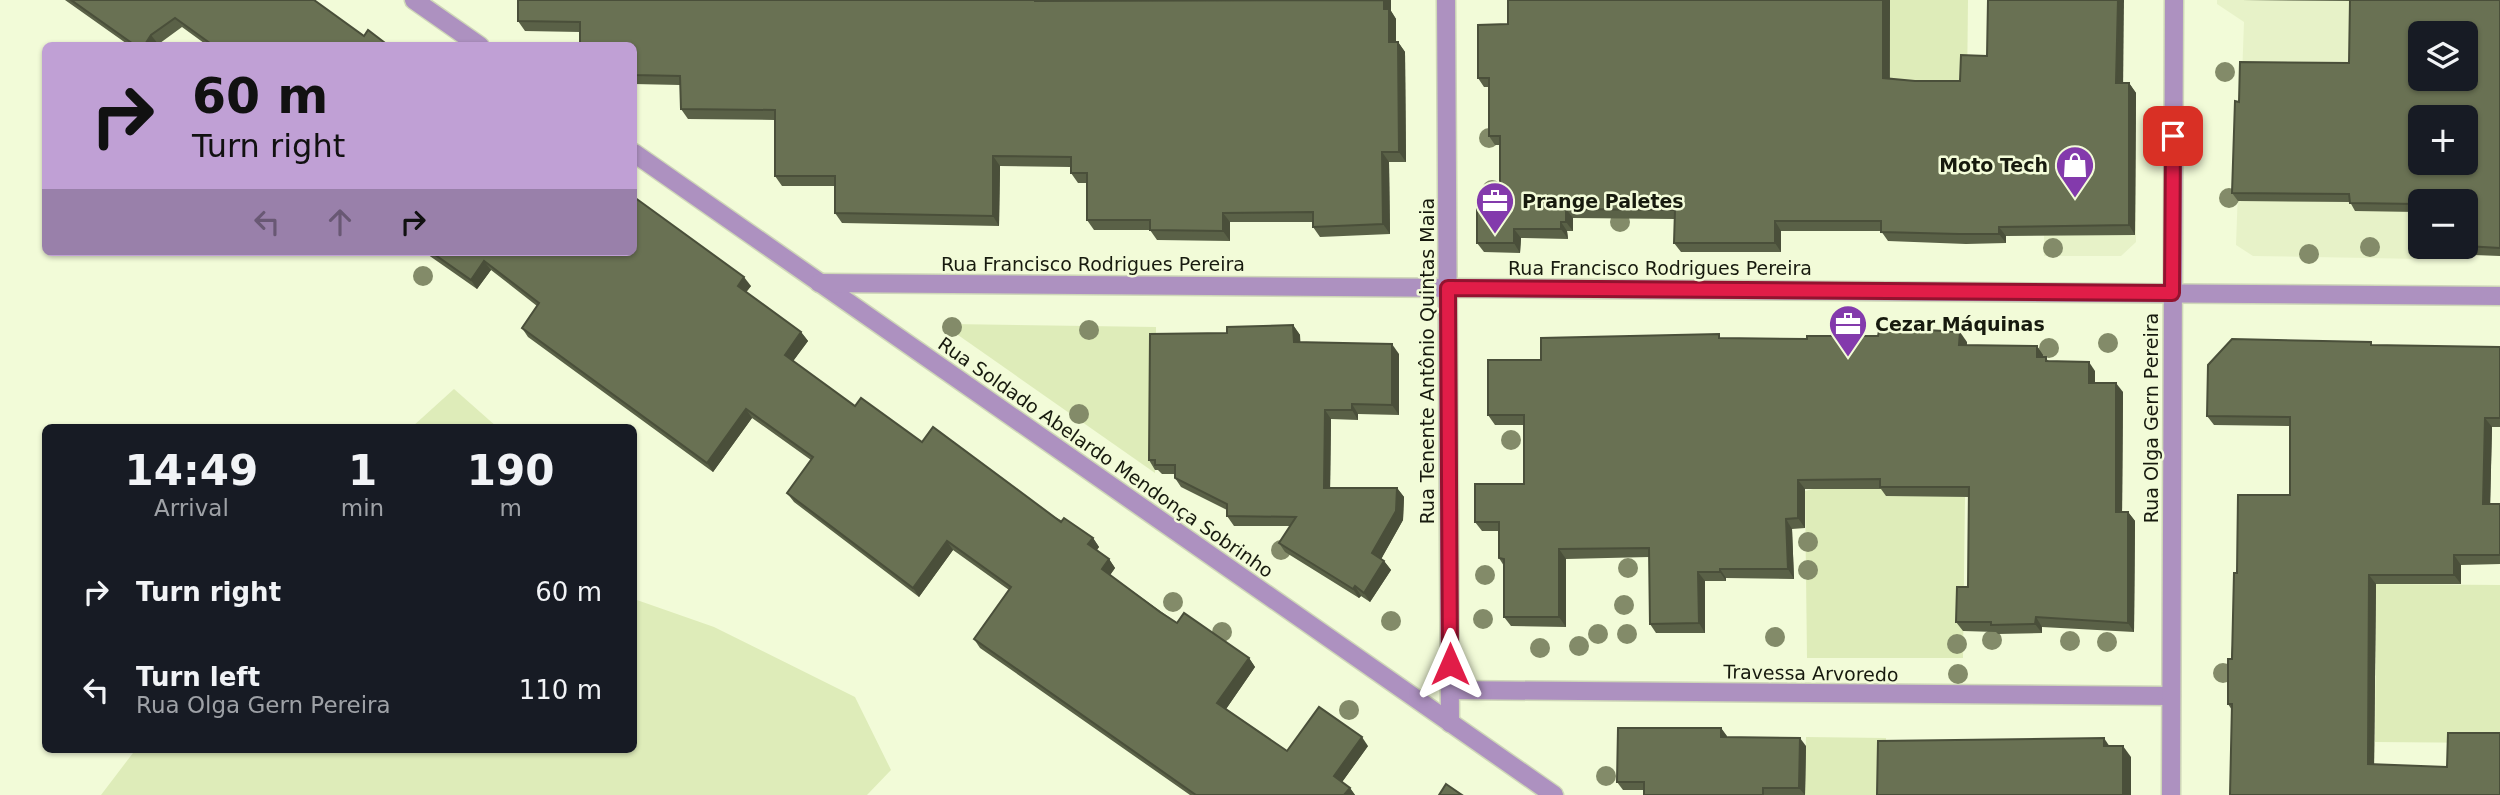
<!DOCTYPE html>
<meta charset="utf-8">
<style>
:root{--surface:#171b24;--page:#242831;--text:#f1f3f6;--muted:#9ea1a6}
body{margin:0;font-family:"DejaVu Sans",sans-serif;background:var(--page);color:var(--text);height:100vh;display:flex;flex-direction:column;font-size:26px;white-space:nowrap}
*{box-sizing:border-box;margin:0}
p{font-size:23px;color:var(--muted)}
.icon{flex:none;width:38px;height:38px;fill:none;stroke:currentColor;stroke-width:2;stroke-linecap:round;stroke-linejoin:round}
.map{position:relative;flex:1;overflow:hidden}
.details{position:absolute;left:42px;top:424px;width:595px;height:329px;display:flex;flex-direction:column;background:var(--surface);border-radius:10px;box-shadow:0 2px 5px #0004}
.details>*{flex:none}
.banner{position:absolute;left:42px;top:42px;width:595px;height:214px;border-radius:10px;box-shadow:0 2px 5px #0004;background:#c0a0d5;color:#111;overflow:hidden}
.buttons{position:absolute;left:2408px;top:21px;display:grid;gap:14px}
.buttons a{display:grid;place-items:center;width:70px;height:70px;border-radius:10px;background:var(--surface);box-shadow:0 2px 5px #0004;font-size:35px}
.pin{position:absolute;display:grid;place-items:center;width:60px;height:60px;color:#fff;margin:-30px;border-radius:14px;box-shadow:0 4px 10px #0006}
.me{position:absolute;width:77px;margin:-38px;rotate:0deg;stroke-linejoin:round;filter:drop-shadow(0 0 5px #0008)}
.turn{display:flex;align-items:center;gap:24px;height:147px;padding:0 35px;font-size:32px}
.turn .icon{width:91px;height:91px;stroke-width:2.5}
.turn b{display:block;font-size:49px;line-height:60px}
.lanes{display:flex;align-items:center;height:66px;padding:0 35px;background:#0003;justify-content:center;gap:35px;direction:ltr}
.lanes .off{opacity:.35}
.eta{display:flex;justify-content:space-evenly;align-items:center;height:119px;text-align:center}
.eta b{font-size:42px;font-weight:700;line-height:49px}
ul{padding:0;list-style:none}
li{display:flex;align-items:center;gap:21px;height:98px;padding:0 35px}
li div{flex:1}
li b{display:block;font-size:26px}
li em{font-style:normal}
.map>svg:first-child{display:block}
.built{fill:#e7f2c8}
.green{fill:#deecb9}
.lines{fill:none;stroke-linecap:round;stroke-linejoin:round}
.minor-casing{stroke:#cfd7b8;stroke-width:21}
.minor{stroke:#ad91c0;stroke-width:18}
.tree{fill:#838b69}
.wall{fill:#5a6147;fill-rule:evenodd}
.shaded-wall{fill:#4a4f3a}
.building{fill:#697153;stroke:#4a4f3a;stroke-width:2;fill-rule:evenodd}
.route-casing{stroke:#92132f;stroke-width:18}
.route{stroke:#e11d48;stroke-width:12}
.labels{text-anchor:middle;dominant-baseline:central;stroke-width:5;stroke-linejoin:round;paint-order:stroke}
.poi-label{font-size:19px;font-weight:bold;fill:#171a0e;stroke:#f2fbd8;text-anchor:start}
.street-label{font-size:19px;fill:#171a0e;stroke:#f2fbd8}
</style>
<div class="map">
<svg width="2500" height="795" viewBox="0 0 2500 795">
<rect width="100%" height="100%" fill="#f2fbd8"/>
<!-- built -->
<g class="built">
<polygon points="2217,0 2427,0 2420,33 2420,247 2423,247 2422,259 2253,256 2236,245 2244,22 2217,4"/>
<polygon points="2135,159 2136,242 2121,256 2044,256 2044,188"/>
</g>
<!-- green -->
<g class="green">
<polygon points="1890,0 1968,0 1967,91 1889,90"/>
<polygon points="950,324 1156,327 1155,473 948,328 947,326"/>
<polygon points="454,389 497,427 412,427"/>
<polygon points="1813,489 1887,489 1965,497 1963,658 1807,658 1805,491"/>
<polygon points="2376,584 2500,585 2500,743 2375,742"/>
<polygon points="634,599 714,627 855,697 891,770 867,795 101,795 136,749 634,749"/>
<polygon points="1806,737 1886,738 1885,795 1805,795"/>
</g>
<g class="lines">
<!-- minor casing -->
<g class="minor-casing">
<g id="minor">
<polyline points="414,0 480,46"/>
<polyline points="1446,0 1450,723"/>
<polyline points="634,153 1554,795"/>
<polyline points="819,283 2500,296"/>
<polyline points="1450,690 2171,696"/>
<polyline points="2171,795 2174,0"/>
</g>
</g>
<!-- minor -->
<use href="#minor" class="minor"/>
</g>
<!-- trees -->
<g class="tree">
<circle cx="2225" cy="72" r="10"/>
<circle cx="1489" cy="138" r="10"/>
<circle cx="1492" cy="190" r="10"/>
<circle cx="2229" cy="198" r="10"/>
<circle cx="1620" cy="222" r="10"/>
<circle cx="2370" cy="247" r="10"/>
<circle cx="2053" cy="248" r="10"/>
<circle cx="2309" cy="254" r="10"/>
<circle cx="423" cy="276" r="10"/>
<circle cx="952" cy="327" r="10"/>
<circle cx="1089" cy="330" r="10"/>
<circle cx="2108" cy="343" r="10"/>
<circle cx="2049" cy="348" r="10"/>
<circle cx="1079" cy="414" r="10"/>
<circle cx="1511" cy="440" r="10"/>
<circle cx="1808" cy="542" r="10"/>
<circle cx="1281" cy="550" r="10"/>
<circle cx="1628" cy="568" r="10"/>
<circle cx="1808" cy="570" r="10"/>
<circle cx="1485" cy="575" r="10"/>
<circle cx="1173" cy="602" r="10"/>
<circle cx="1624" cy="605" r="10"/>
<circle cx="1483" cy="619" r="10"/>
<circle cx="1391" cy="621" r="10"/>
<circle cx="1222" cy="632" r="10"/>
<circle cx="1598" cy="634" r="10"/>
<circle cx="1627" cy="634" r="10"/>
<circle cx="1775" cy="637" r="10"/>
<circle cx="1992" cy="640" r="10"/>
<circle cx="2070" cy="641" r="10"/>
<circle cx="2107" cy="642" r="10"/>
<circle cx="1957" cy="644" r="10"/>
<circle cx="1579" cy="646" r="10"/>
<circle cx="1540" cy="648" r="10"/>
<circle cx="2223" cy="673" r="10"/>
<circle cx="1958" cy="674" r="10"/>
<circle cx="1349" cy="710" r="10"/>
<circle cx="1606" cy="776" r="10"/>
</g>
<!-- wall -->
<g class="wall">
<polygon points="65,0 314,0 364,36 389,46 208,46 182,27 156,46 130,46"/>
<polygon points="518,0 1042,0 1391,11 1396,19 1396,42 1398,42 1405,52 1406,162 1389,162 1390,234 1320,237 1313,227 1313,222 1230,222 1230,241 1157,240 1150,230 1094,230 1087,220 1087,183 1078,183 1071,173 1071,167 1000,166 999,226 842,223 835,213 835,186 782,186 775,176 775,120 688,119 681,109 680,85 634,84 634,46 580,32 525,31 518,21"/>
<polygon points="1508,0 1890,0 1890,79 1915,81 2129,83 2136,93 2135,235 2006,236 2006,243 1966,244 1888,241 1881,231 1781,231 1781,252 1681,252 1674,243 1675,219 1573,218 1573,231 1567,231 1568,239 1521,238 1520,253 1484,252 1477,243 1500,202 1500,145 1495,145 1489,136 1489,87 1484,87 1478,78 1508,24"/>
<path d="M2242 0H2500V256L2422 253 2417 245V212L2355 211 2350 202 2238 201 2232 193 2239 102 2349 63 2350 1ZM2420 201 2466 247H2420Z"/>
<polygon points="424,252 634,252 751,286 746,292 801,332 808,341 793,361 855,406 1093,538 1099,547 1097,550 1109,559 1115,568 1110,575 1177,623 1249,658 1255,667 1226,709 1287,751 1368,746 1342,782 1350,788 1355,795 1190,795 980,648 974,639 1009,590 953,550 919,597 794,502 787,493 811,460 752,418 713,472 528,337 522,328 537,306 491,270 477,289"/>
<polygon points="1293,325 1300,335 1300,342 1399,354 1399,415 1358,414 1358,420 1331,419 1330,488 1397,488 1404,497 1403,520 1381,559 1384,561 1391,570 1370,602 1361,596 1359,598 1285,552 1279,543 1290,526 1234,526 1227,516 1227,510 1181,487 1175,478 1175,474 1162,474 1158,470 1155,470 1149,460 1227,333"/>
<polygon points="1722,338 1967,342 1967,345 2037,346 2043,355 2043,357 2049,361 2095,371 2095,383 2123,392 2122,512 2128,512 2135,521 2134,632 2042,627 2042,633 1998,634 1996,632 1963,631 1956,622 1968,587 1969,497 1886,496 1881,489 1805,489 1805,528 1792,529 1794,579 1726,578 1726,581 1705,581 1705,633 1656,633 1650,624 1649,557 1566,559 1566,627 1511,626 1504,617 1504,566 1499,558 1499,531 1482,531 1475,522 1524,484 1524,425 1495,425 1488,415 1541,360"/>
<polygon points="2374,345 2500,347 2500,427 2492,427 2490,504 2500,504 2500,564 2461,565 2461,584 2376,584 2374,765 2500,795 2230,795 2232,710 2228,704 2237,573 2290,495 2290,426 2214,425 2207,416"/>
<polygon points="1721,728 1727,737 1806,746 1805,795 1644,795 1644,790 1623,790 1617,782"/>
</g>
<!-- shaded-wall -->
<g class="shaded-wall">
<polygon points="1384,0 1391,0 1391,11 1396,19 1396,52 1389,42 1384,9"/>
<polygon points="1883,0 1890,0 1889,88 1883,78"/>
<polygon points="2118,0 2124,0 2123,92 2116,83"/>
<polygon points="151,35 158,44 156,46 144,46"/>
<polygon points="1398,42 1405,52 1406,162 1399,152"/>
<polygon points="2129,83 2136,93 2135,235 2129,225"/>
<polygon points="1382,152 1389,162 1390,234 1383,224"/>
<polygon points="993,156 1000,166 999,226 993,216"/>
<polygon points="1566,209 1573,218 1573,231 1566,222"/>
<polygon points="1223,213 1230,222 1230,241 1223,231"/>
<polygon points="1775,221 1781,231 1781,252 1775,243"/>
<polygon points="1561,222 1567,231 1568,239 1561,229"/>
<polygon points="1999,227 2006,236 2006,243 1999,234"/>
<polygon points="1514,229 1521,238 1520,253 1514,243"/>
<polygon points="484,261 491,270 477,289 471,280"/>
<polygon points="744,277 751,286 744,295 738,286"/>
<polygon points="1293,325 1300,335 1301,352 1294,342"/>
<polygon points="801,332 808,341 791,364 785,355"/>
<polygon points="1960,332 1967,342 1966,354 1959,345"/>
<polygon points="1392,344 1399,354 1399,415 1392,405"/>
<polygon points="2037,346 2043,355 2044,366 2037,357"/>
<polygon points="2089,362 2095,371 2095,392 2089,383"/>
<polygon points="2116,383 2123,392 2122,521 2116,512"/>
<polygon points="1352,404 1358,414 1358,420 1352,410"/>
<polygon points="746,409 752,418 713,472 707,463"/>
<polygon points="1325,410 1331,419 1330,497 1324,488"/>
<polygon points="2485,418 2492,427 2490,513 2483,504"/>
<polygon points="1798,480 1805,489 1805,528 1798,518"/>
<polygon points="1397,488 1404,497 1403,520 1379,563 1372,553"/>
<polygon points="2128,512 2135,521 2134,632 2128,623"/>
<polygon points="1786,519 1792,529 1794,579 1788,569"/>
<polygon points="1093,538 1099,547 1094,553 1088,544"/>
<polygon points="947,541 953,550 919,597 913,588"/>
<polygon points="1559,549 1566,559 1566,627 1559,617"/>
<polygon points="2454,555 2461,565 2461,584 2454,575"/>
<polygon points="1109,559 1115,568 1108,578 1102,569"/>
<polygon points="1384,561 1391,570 1370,602 1364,593"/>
<polygon points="1720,569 1726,578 1726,581 1720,572"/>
<polygon points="1698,572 1705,581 1705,633 1699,623"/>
<polygon points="2369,575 2376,584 2374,774 2368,764"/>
<polygon points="1355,586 1361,596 1359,598 1353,589"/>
<polygon points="2036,617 2042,627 2042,633 2035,624"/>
<polygon points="1249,658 1255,667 1224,712 1217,703"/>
<polygon points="1721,728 1727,736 1726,745 1721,737"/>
<polygon points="1362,737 1368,746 1340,785 1334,776"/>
<polygon points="1800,738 1806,746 1805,795 1799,788"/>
<polygon points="2104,738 2112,750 2104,746"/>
<polygon points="2123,746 2131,757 2131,795 2123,795"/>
<polygon points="1350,788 1355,795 1344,795"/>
</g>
<!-- building -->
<g class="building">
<polygon points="71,0 314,0 364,36 368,30 389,46 214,46 175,18 151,35 144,46 136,46"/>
<polygon points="518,0 1035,0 1035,1 1384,0 1384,9 1389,9 1389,42 1398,42 1399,152 1382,152 1383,224 1313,227 1313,212 1223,213 1223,231 1150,230 1150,220 1087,220 1087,173 1071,173 1071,157 993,156 993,216 835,213 835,176 775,176 775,110 681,109 680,76 634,75 634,46 580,46 580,22 518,21"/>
<polygon points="1508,0 1883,0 1883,78 1915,81 1960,81 1961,55 1987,56 1988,0 2118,0 2116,83 2129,83 2129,225 1999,227 1999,234 1959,234 1881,232 1881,221 1775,221 1775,243 1674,243 1675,210 1566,209 1566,222 1561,222 1561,229 1514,229 1514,243 1477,243 1477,201 1500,202 1500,136 1489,136 1489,78 1478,78 1478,25 1508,24"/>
<path d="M2350 0H2500V248L2466 246V201H2420V245H2417V204L2350 203 2349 194 2232 193 2235 101 2239 102 2240 62 2349 63ZM2420 33H2466V79H2420ZM2420 117H2466V163H2420Z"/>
<polygon points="634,197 744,277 738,286 801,332 785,355 855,406 861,398 922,442 933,427 1061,522 1064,518 1093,538 1088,544 1109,559 1102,569 1160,612 1177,623 1184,613 1249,658 1217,703 1287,751 1319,707 1362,737 1334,776 1350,788 1344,795 1196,795 974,639 1011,587 947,541 913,588 787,493 813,457 746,409 707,463 522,328 539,303 484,261 471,280 431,252 634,252"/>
<polygon points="1293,325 1294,342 1392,344 1392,405 1352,404 1352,410 1325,410 1324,488 1397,488 1396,511 1372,553 1384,561 1364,593 1355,586 1353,589 1279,543 1296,517 1227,516 1227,504 1175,478 1175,465 1155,465 1155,460 1149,460 1150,334 1227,333 1227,327"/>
<polygon points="1910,329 1960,332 1959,345 2037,346 2037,357 2046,357 2046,361 2089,362 2089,383 2116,383 2116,512 2128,512 2128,623 2036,617 2035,624 1991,625 1991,622 1956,622 1957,587 1968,587 1969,487 1880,487 1880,479 1798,480 1798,518 1786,519 1788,569 1720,569 1720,572 1698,572 1699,623 1650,624 1649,548 1559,549 1559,617 1504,617 1504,559 1499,558 1499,522 1475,522 1475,484 1524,484 1524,415 1488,415 1488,360 1541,360 1541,338 1719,334 1719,338 1807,339 1807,336 1878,336 1879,331 1910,332"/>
<polygon points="2232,339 2371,342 2371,345 2500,347 2500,418 2485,418 2483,504 2500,504 2500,555 2454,555 2454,575 2369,575 2368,764 2447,767 2448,733 2500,733 2500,795 2230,795 2232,704 2228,704 2228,659 2232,659 2234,573 2237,573 2238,495 2290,495 2290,417 2207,416 2208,365"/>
<polygon points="1618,728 1721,728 1721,737 1800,738 1799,788 1763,788 1763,795 1644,795 1644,782 1617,782"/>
<polygon points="2104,738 2104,746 2123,746 2123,795 1877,795 1878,741"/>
<polygon points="1446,784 1462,795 1439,795"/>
</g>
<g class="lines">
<!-- route casing -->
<g class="route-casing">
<polyline id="route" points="1450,664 1448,288 2172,293 2173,136"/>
</g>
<!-- route -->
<use href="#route" class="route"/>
</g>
<!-- icons -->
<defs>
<g id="shop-pin" transform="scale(2.0125)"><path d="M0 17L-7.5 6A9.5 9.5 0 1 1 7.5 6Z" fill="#833aac" stroke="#f2fbd8"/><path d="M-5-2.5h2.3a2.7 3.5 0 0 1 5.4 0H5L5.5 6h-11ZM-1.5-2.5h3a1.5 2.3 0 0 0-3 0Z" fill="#fff"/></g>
<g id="office-pin" transform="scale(2.0125)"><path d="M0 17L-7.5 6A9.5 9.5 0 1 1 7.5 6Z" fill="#833aac" stroke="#f2fbd8"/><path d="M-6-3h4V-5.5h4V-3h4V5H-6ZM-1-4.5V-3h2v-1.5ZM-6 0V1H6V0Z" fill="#fff"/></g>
</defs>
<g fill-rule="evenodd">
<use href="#shop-pin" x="2075" y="165"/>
<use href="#office-pin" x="1495" y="201"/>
<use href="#office-pin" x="1848" y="324"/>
</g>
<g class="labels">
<!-- poi labels -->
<g class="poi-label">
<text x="2048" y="165" text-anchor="end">Moto Tech</text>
<text x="1522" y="201">Prange Paletes</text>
<text x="1875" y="324">Cezar Máquinas</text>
</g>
<!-- street labels -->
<g class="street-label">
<text x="1093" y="264">Rua Francisco Rodrigues Pereira</text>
<text x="1660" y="268">Rua Francisco Rodrigues Pereira</text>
<text transform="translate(1427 361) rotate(-90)">Rua Tenente Antônio Quintas Maia</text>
<text transform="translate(2151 418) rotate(-90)">Rua Olga Gern Pereira</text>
<text transform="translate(1106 457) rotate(35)">Rua Soldado Abelardo Mendonça Sobrinho</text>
<text transform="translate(1811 673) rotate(1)">Travessa Arvoredo</text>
</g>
</g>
</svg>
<div class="buttons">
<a><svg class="icon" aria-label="layers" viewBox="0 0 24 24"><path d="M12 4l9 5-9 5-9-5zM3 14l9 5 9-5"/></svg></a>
<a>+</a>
<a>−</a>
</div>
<div class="pin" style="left:2173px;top:136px;background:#d93025"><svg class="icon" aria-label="arrive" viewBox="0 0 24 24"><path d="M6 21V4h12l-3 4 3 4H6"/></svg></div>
<svg class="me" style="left:1450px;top:664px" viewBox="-20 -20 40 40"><path d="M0-17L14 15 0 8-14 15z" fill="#e11d48" stroke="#fff" stroke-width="4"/></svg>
<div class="banner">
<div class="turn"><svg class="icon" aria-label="right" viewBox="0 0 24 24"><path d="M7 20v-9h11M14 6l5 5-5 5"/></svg><div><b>60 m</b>Turn right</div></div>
<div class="lanes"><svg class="icon off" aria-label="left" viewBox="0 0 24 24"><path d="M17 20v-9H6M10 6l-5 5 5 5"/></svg><svg class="icon off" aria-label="ahead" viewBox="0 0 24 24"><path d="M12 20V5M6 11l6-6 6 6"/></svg><svg class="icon" aria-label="right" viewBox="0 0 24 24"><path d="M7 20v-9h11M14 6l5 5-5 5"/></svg></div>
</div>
<section class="details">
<div class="eta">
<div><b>14:49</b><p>Arrival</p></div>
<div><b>1</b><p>min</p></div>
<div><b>190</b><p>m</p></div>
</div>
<ul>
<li><svg class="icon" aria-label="right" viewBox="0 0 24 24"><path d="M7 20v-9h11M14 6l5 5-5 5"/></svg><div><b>Turn right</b></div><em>60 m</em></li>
<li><svg class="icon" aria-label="left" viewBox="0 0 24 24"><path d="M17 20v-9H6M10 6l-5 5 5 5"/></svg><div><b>Turn left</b><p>Rua Olga Gern Pereira</p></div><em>110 m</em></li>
</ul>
</section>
</div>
